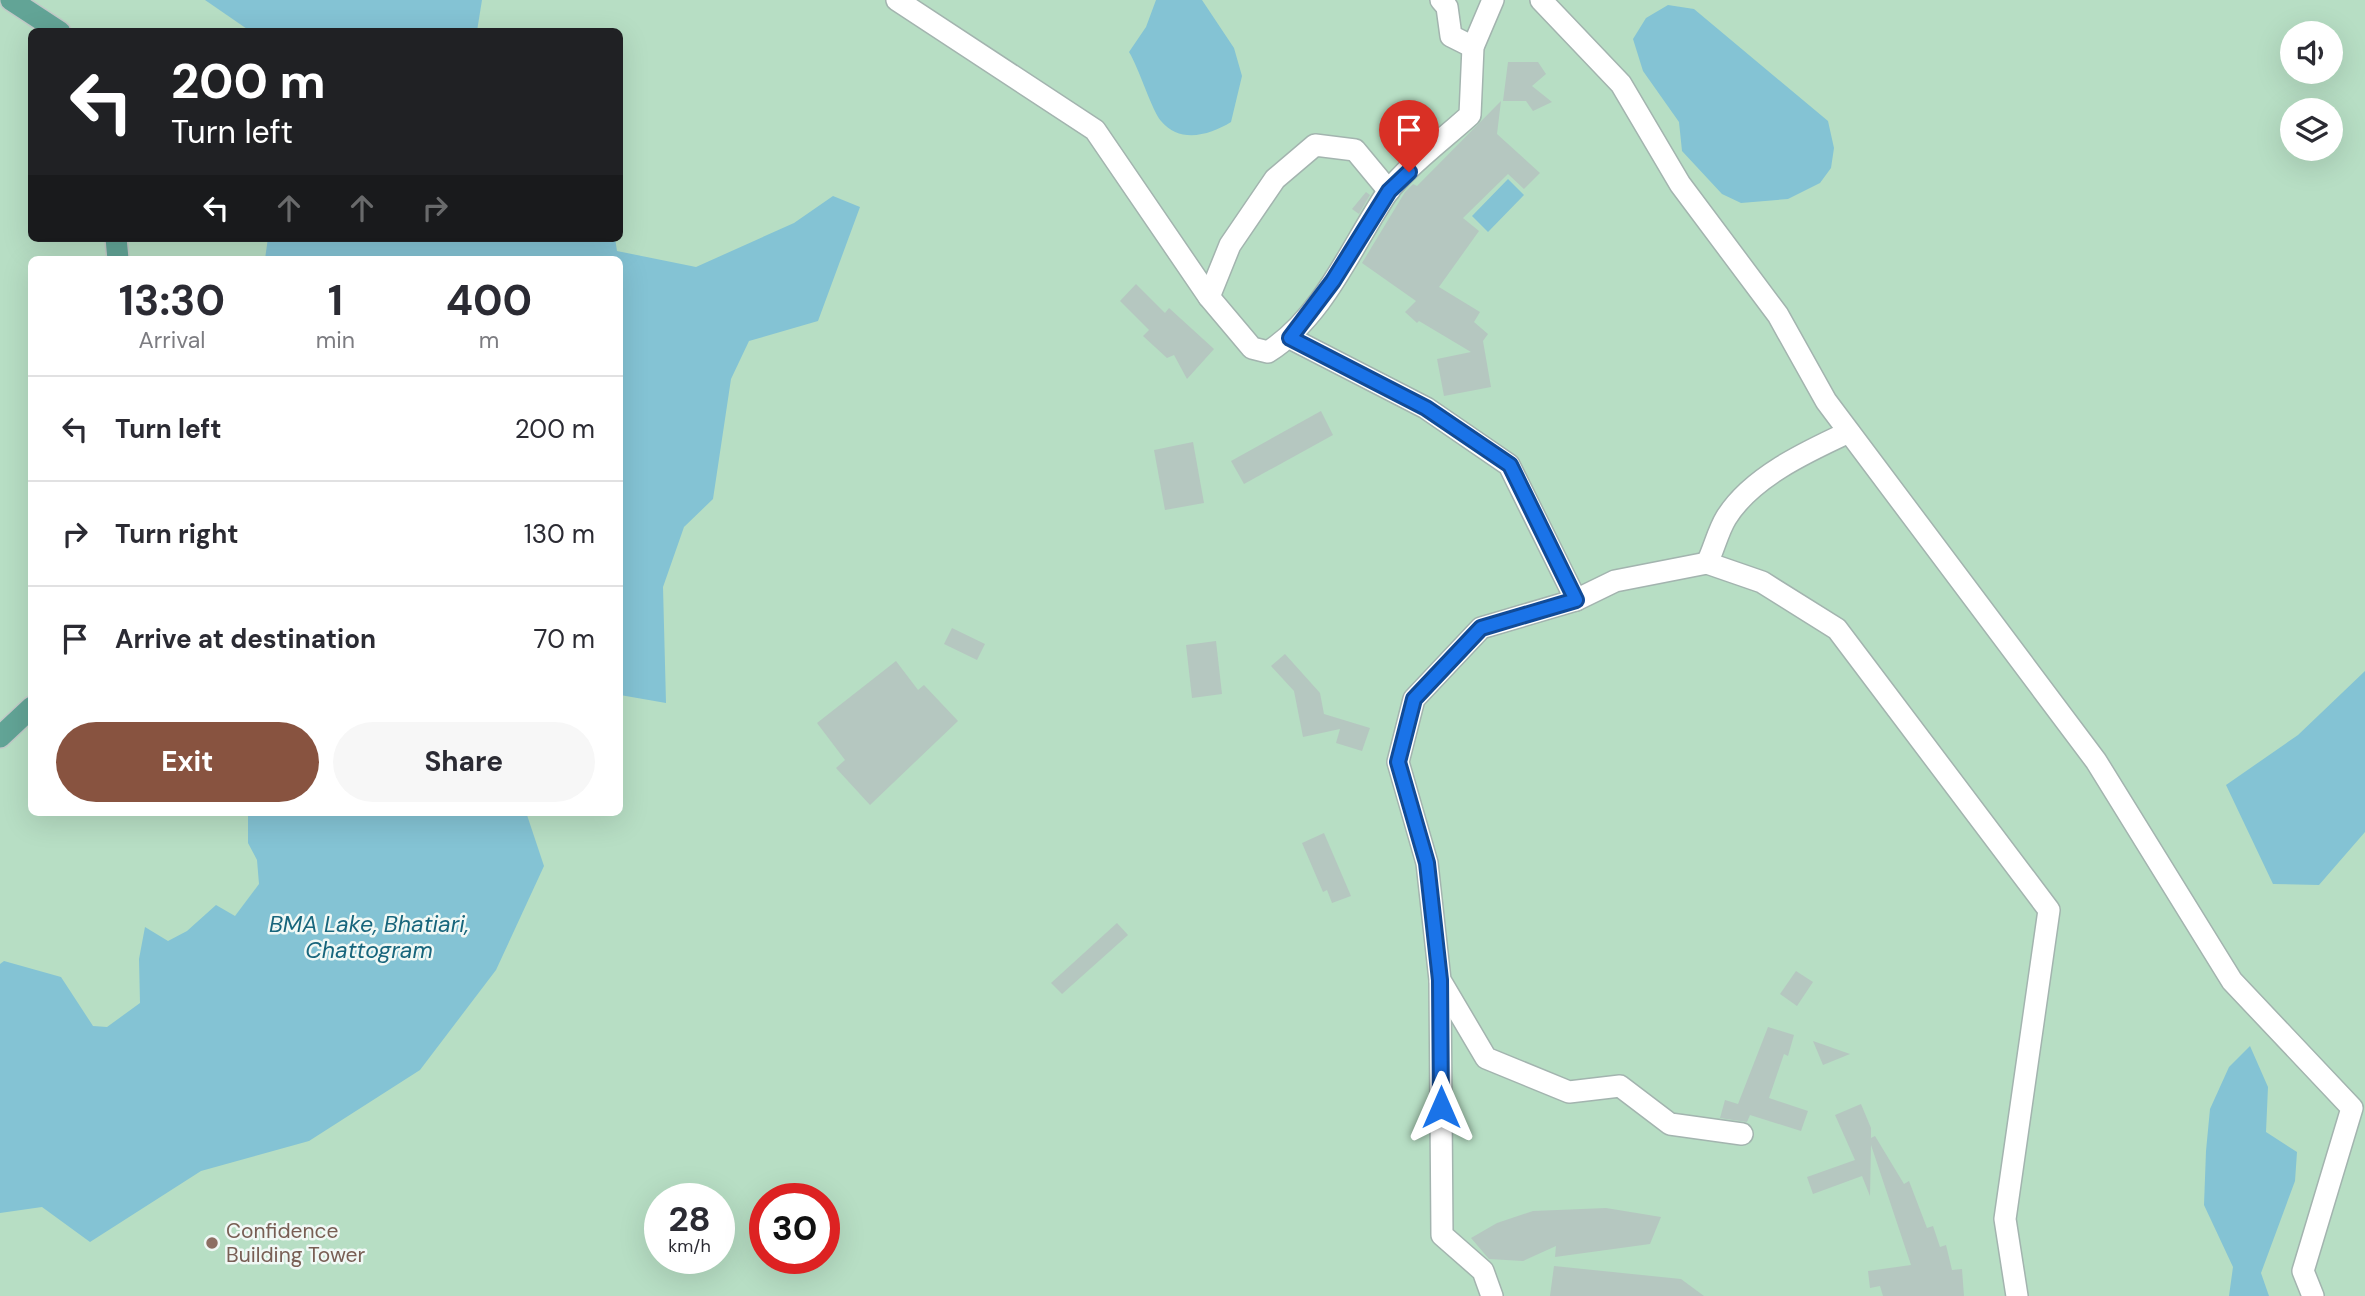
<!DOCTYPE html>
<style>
:root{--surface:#fff;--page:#f7f7f7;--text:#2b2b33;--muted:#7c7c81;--line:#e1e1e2;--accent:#885340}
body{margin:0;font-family:"DM Sans",sans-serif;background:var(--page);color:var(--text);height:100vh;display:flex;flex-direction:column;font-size:26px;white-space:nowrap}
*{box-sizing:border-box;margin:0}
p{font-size:23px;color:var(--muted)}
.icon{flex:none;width:38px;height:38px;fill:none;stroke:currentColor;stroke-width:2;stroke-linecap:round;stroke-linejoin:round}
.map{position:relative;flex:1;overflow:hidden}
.sheet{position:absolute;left:28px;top:256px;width:595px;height:560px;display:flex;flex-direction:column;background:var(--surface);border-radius:10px;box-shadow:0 7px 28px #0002}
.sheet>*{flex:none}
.banner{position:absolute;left:28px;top:28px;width:595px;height:214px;border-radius:10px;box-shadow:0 7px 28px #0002;background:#202124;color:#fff;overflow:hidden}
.fabs{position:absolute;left:2280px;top:21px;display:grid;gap:14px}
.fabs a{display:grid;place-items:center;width:63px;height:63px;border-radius:50%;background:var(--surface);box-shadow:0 7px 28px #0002;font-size:35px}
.speed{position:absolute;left:644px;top:1183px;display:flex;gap:14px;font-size:35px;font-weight:700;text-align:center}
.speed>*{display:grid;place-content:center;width:91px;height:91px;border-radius:50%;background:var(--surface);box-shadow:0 7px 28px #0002;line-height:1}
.speed small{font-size:18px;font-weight:400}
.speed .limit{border:10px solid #d22;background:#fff;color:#111}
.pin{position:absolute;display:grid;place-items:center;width:60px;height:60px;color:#fff;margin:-72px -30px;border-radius:50% 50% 50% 0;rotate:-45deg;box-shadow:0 0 7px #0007}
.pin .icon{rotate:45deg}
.me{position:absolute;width:77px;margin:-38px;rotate:0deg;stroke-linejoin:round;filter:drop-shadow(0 0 5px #0008)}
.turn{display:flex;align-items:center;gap:24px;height:147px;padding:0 28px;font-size:32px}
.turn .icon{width:91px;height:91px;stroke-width:2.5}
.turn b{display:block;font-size:49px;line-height:60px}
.lanes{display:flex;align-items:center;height:66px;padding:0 28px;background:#0003;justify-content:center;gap:35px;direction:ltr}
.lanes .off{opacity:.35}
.eta{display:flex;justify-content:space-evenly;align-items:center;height:119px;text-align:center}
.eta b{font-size:42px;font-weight:700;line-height:49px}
.primary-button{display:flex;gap:14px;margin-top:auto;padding:14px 28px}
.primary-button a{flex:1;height:80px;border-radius:42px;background:var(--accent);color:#fff;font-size:28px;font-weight:700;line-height:80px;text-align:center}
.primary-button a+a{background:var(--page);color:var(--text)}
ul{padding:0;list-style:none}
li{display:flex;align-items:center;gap:21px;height:105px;padding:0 28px;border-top:2px solid var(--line)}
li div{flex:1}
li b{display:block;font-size:26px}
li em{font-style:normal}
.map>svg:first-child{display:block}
.green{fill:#b7dec4;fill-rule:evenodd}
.water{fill:#84c3d4}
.building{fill:#b5c7c0}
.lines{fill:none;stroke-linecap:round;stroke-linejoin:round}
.minor-casing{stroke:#a3b4af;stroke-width:24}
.major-casing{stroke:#c1c9c7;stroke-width:24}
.minor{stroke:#fff;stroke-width:21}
.major{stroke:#62a496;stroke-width:21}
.route-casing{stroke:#114b97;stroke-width:18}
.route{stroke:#1a73e8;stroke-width:12}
.education-dot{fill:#8d6e63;stroke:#f0f8f5;stroke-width:2.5}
.labels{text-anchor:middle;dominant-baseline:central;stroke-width:5;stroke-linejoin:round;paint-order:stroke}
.education-label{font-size:21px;fill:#785e54;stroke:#f0f8f5;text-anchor:start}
.water-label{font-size:23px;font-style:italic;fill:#17657c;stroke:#f0f8f5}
</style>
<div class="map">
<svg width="2365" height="1296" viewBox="0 0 2365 1296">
<rect width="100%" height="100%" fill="#e0ece7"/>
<!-- green -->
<path class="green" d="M0 0H2365V1296H0ZM32 32H620V238H32ZM2292 33H2331V72H2292ZM2292 110H2331V149H2292ZM32 259H620V812H32ZM660 1199H719V1258H660ZM765 1199H824V1258H765Z"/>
<!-- water -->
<g class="water">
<polygon points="205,0 482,0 477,31 250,31"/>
<path d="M1156 0H1202L1234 48 1242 76 1231 122C1210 135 1180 144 1161 121 1152 111 1139 68 1129 52L1146 27Z"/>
<polygon points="1668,5 1694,9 1828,121 1834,148 1831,168 1820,183 1788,199 1741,203 1722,194 1682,151 1679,122 1643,71 1633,39 1646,18"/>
<polygon points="1508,179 1524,195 1488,232 1472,216"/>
<polygon points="833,196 860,207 818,321 749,341 731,379 713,499 684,527 663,587 666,703 620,695 620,259 265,259 268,238 615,238 617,251 696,267 794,223"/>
<polygon points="2365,671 2365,832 2319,885 2273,884 2226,785 2298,735"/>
<polygon points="248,812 526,812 544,866 496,970 420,1070 309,1141 201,1171 90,1242 42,1207 0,1213 0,964 4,961 61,977 93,1026 107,1027 140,1003 139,959 145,927 168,941 187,931 216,905 235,916 259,884 257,860 248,843"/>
<polygon points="2250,1046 2268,1087 2266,1132 2297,1152 2295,1181 2261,1273 2269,1296 2229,1296 2233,1267 2204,1205 2206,1151 2210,1109 2229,1067"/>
</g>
<!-- building -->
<g class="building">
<polygon points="1508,62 1538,62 1546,74 1532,86 1552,102 1533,111 1526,101 1503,101"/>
<polygon points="1501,101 1497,134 1540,173 1524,189 1508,174 1463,218 1479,231 1439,287 1480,312 1474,322 1488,334 1483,341 1491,387 1444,396 1437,359 1471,352 1419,321 1417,323 1405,312 1416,301 1362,263 1405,192 1413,184 1417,186"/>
<polygon points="1366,192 1370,195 1359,214 1352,209"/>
<polygon points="1136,284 1165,313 1169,308 1214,349 1187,379 1174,355 1167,358 1143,336 1149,330 1120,301"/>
<polygon points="1321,411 1333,435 1244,484 1231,461"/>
<polygon points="1193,442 1204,503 1165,510 1154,450"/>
<polygon points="952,628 985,644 977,660 944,644"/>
<polygon points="1216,641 1222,694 1192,698 1186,645"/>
<polygon points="1285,654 1320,693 1324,714 1370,728 1362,751 1336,743 1340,729 1303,737 1294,691 1271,666"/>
<polygon points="896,661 918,690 924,685 958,721 870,805 836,768 845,760 817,723"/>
<polygon points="1324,833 1351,896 1332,903 1327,890 1323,892 1302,843"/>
<polygon points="1117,923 1128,935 1062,994 1051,983"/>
<polygon points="1796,971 1813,982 1797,1006 1780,994"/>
<polygon points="1768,1027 1794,1035 1788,1056 1784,1054 1769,1098 1808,1111 1801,1131 1750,1115 1747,1122 1720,1118 1725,1100 1738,1104"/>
<polygon points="1813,1041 1850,1054 1823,1065"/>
<polygon points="1861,1104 1871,1128 1871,1138 1875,1136 1904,1184 1909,1181 1927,1228 1933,1226 1940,1247 1946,1245 1952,1270 1962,1269 1964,1296 1883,1296 1880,1286 1870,1288 1868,1271 1911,1265 1871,1145 1870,1196 1862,1176 1813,1194 1807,1177 1855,1160 1835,1115"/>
<polygon points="1606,1208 1661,1217 1650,1244 1555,1257 1556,1246 1523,1261 1489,1259 1471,1238 1497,1223 1533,1211"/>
<polygon points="1554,1266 1681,1279 1704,1296 1550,1296"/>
</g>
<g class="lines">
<!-- minor casing -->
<g class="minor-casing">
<g id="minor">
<path d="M897 0 1095 130 1209 297 1252 348 1268 352C1324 316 1351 247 1387 193 1405 168 1446 137 1470 115L1473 47 1493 0"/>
<polyline points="1441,0 1447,7 1451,36 1473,47"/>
<polyline points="1541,0 1621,84 1680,184 1778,315 1826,401 2096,761 2232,981 2352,1108 2303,1271 2313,1296"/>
<polyline points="1209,297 1230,245 1275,179 1315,145 1355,150 1389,191"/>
<polyline points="1290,338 1426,408 1509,465 1576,600 1615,581 1707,563 1762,582 1837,629 2049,910 2005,1219 2017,1296"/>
<path d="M1707 563C1714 549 1718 531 1726 518 1751 477 1808 451 1849 432"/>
<polyline points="1576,600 1481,628 1414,699 1398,762 1427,863 1440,980 1486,1058 1569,1092 1620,1086 1670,1124 1742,1134"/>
<polyline points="1440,982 1442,1235 1483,1271 1492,1296"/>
</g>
</g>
<!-- major casing -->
<g class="major-casing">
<g id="major">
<polyline points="11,0 60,32"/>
<polyline points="116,238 118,259"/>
<polyline points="0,737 32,707"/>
</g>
</g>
<!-- minor -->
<use href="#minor" class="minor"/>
<!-- major -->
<use href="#major" class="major"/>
</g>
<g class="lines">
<!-- route casing -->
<g class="route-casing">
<polyline id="route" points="1409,172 1389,191 1333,281 1290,338 1426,408 1510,465 1576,600 1481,628 1414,699 1398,762 1427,863 1440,980 1441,1107"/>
</g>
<!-- route -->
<use href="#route" class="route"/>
</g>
<!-- markers -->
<circle class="education-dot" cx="212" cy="1243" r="7"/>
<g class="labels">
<!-- education labels -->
<g class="education-label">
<text x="226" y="1231">Confidence<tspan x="226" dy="24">Building Tower</tspan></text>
</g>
<!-- water labels -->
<g class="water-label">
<text x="369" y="924">BMA Lake, Bhatiari,<tspan x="369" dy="26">Chattogram</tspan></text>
</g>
</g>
</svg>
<div class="fabs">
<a><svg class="icon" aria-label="sound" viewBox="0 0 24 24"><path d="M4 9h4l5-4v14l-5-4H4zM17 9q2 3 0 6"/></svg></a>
<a><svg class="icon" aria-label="layers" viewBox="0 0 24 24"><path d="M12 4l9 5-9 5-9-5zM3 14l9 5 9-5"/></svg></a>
</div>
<div class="speed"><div>28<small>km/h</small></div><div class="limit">30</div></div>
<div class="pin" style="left:1409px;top:172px;background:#d93025"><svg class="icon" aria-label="arrive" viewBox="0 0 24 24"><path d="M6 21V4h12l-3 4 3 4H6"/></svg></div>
<svg class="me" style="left:1441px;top:1107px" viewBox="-20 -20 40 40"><path d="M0-17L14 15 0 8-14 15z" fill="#1a73e8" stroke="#fff" stroke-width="4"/></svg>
<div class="banner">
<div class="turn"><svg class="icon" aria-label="left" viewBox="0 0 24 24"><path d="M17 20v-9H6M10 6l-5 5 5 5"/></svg><div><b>200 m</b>Turn left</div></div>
<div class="lanes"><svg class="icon" aria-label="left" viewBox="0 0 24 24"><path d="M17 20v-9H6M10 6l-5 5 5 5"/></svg><svg class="icon off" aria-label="ahead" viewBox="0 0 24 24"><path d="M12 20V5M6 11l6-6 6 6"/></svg><svg class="icon off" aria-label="ahead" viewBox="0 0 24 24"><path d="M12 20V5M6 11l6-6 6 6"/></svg><svg class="icon off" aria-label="right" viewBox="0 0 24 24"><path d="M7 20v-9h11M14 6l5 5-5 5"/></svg></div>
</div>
<section class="sheet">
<div class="eta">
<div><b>13:30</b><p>Arrival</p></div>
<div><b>1</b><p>min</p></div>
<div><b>400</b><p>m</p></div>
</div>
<ul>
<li><svg class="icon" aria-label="left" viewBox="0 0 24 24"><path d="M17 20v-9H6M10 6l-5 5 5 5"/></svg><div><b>Turn left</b></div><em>200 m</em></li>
<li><svg class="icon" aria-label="right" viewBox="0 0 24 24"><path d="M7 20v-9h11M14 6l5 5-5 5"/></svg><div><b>Turn right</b></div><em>130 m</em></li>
<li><svg class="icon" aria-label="arrive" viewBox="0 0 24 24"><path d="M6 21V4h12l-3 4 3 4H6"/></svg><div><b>Arrive at destination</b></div><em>70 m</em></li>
</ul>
<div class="primary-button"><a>Exit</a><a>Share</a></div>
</section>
</div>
